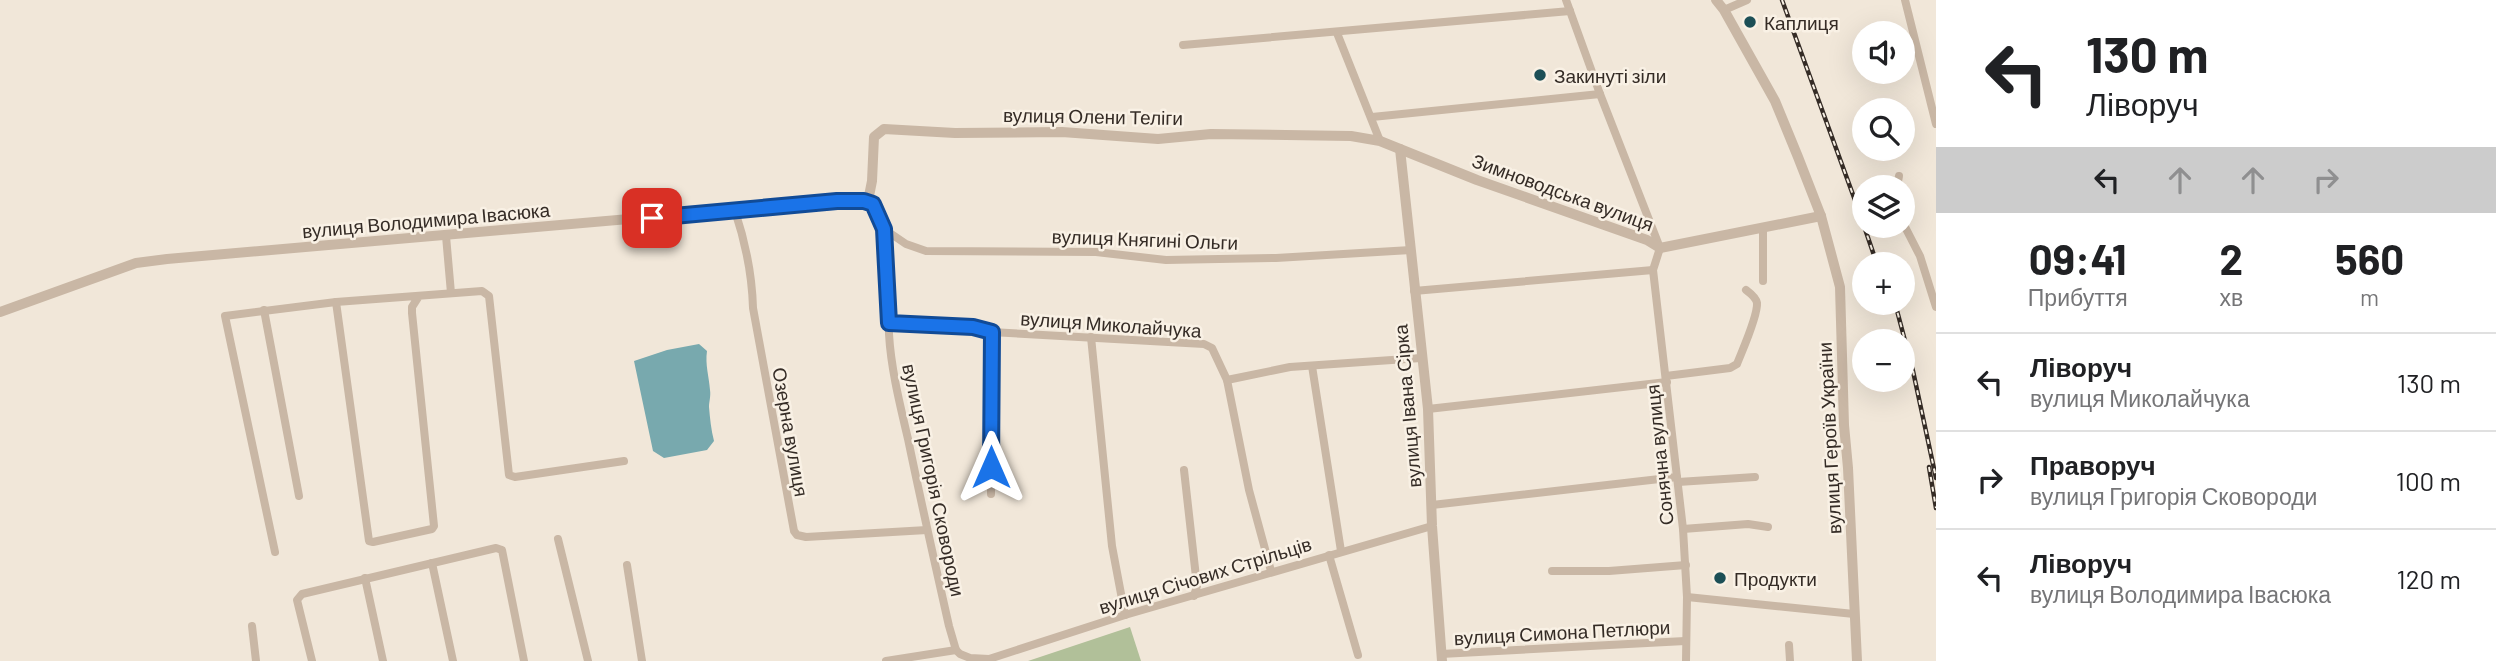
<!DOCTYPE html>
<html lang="uk">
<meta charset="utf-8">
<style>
:root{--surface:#fff;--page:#f6f6f6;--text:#202124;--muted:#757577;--line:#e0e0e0}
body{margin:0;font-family:Barlow,sans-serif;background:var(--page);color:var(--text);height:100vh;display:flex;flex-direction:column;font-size:26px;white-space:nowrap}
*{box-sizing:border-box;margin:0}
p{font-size:23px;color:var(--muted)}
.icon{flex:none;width:38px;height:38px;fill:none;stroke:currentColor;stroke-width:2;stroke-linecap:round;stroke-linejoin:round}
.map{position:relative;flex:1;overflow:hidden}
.side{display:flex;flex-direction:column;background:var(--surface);width:560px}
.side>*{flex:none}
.banner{background:#fff;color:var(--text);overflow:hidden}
.buttons{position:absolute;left:1852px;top:21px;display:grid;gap:14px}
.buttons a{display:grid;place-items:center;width:63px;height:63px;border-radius:50%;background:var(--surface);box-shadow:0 7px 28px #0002;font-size:35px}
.pin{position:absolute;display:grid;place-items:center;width:60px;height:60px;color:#fff;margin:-30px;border-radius:14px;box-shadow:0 4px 10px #0006}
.me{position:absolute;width:77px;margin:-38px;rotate:0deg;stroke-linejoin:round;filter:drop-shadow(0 0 5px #0008)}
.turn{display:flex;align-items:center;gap:24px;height:147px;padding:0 35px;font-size:32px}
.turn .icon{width:91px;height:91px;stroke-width:2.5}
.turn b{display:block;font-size:49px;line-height:60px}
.lanes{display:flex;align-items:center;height:66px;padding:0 35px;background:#0003;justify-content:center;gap:35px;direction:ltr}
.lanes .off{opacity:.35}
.eta{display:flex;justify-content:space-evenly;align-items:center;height:119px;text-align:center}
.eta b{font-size:42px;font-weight:700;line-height:49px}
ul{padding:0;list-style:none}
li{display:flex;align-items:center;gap:21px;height:98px;padding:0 35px;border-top:2px solid var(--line)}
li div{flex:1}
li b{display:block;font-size:26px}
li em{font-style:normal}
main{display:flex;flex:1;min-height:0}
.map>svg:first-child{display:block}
.green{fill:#b1c099}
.water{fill:#78a9ae}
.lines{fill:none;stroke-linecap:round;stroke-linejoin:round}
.minor{stroke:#c9b7a5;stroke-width:8}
.tertiary{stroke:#c9b7a5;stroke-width:10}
.rail-casing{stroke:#352c26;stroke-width:4.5}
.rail{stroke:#f9f1e5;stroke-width:2;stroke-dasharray:5;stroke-linecap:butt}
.route-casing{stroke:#114b97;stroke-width:18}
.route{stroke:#1a73e8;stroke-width:12}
.poi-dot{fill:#1c4f56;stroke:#f9f1e5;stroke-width:2.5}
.labels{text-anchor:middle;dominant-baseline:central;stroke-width:5;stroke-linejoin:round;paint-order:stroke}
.poi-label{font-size:19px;fill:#352c26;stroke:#f9f1e5;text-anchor:start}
.street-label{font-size:19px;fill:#352c26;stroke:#f9f1e5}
</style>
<main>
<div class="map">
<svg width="1936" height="661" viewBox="0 0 1936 661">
<rect width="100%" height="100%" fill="#f1e7d9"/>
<!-- green -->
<polygon class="green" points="1130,627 1141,661 1028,661"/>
<!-- water -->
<path class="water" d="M699 344 707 351C705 365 709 376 710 390 711 396 709 402 709 407 710 418 711 430 714 441L707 450 664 458 653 451 634 361 667 350Z"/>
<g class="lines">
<!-- minor -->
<g class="minor">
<polyline points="1566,0 1600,94 1660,248 1653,270 1683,529 1687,597 1686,661"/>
<polyline points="1905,0 1936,124"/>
<polyline points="1724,10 1747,0"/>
<polyline points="1337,33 1380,141"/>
<polyline points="1183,45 1570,11"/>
<polyline points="1372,117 1600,94"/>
<polyline points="1897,187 1899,176"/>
<path d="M868 201C892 216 888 306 889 334 891 369 900 405 908 439 921 502 935 564 949 626L956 650 960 654 970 658 989 659 1125 615 1432 526"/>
<path d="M735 211C746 244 752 273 753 308L794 531 797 535 806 537 927 530"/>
<polyline points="1902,221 1920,256 1936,307"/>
<polyline points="1763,227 1763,281"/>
<polyline points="884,229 906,244 926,251 1096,252 1166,260 1276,258 1411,250"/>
<polyline points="446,236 451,293"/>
<polyline points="1414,291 1653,270"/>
<polyline points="419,296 412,307 412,313 434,526 432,529 373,542 369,541 336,302 482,291 489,296 509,475 515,477 624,461"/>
<polyline points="264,310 299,496"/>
<polyline points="889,323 973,327 991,332 1204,344 1212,348 1227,380 1249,490 1271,571"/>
<polyline points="1091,337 1112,546 1125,615"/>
<polyline points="1312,366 1341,551"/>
<path d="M1666 376 1730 368 1737 364C1742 351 1758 316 1757 303 1756 297 1750 293 1746 290"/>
<polyline points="1227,380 1290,367 1421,358"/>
<polyline points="1428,409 1667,382"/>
<polyline points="1184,470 1197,586 1194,596"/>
<polyline points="1678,482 1755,477"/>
<polyline points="991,494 991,332"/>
<polyline points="1432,505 1677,477"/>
<polyline points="1683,529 1748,524 1768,527"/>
<polyline points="558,539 588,661"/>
<polyline points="275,552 225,316 336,302"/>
<polyline points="1329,555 1358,655"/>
<polyline points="432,563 453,661"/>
<polyline points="627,565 642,661"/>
<polyline points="1552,571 1609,571 1686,565"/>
<polyline points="365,578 383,661"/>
<polyline points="1687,597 1854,614"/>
<polyline points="252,626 256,661"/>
<polyline points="1789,645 1790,661"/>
<polyline points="1441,654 1685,641"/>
<polyline points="312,661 297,600 302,594 496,548 502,550 524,661"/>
<polyline points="886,661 956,650"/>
</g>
<!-- tertiary -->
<g class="tertiary">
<polyline points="1716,0 1724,10 1775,101 1798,157 1821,216 1840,287 1844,425 1848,468 1857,661"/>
<polyline points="1400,149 1428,409 1432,526 1442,661"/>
<polyline points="0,312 136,263 167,259 837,201 868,201 872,181 874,137 884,129 955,133 1062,132 1158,139 1211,134 1351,136 1380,141 1477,180 1647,240 1660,248 1821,216"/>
</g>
<!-- rail casing -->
<g class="rail-casing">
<g id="rail">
<polyline points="1782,0 1864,225"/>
<polyline points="1864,226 1877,264"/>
<polyline points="1895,303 1913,371 1936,478"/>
<polyline points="1929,467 1936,508"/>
</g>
</g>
<!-- rail -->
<use href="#rail" class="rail"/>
</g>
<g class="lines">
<!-- route casing -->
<g class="route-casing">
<polyline id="route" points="652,218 837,201 864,201 873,204 884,229 889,323 973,327 992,332 991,467"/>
</g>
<!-- route -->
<use href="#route" class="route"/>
</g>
<!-- markers -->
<g class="poi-dot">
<circle cx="1750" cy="22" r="7"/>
<circle cx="1540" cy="75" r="7"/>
<circle cx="1720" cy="578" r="7"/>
</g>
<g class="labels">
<!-- poi labels -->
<g class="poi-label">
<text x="1764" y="22">Каплиця</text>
<text x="1554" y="75">Закинуті зіли</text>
<text x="1734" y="578">Продукти</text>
</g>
<!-- street labels -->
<g class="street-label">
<text transform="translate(1093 116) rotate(1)">вулиця Олени Теліги</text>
<text transform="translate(1563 192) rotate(20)">Зимноводська вулиця</text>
<text transform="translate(426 220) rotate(-5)">вулиця Володимира Івасюка</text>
<text transform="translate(1145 239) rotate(2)">вулиця Княгині Ольги</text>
<text transform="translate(1111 324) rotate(4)">вулиця Миколайчука</text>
<text transform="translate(1407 406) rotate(-95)">вулиця Івана Сірка</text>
<text transform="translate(791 432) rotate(80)">Озерна вулиця</text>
<text transform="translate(1829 438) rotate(-93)">вулиця Героїв України</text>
<text transform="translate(1659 455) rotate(-96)">Сонячна вулиця</text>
<text transform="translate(934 480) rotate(78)">вулиця Григорія Сковороди</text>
<text transform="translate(1205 575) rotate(-17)">вулиця Січових Стрільців</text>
<text transform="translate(1562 632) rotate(-3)">вулиця Симона Петлюри</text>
</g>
</g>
</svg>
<div class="buttons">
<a><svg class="icon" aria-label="sound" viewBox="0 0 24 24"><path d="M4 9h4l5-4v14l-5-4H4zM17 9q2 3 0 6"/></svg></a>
<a><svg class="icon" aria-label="search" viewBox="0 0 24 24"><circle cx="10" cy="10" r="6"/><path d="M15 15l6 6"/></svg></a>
<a><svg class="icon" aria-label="layers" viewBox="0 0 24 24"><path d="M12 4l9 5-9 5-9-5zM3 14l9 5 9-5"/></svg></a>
<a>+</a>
<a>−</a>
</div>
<div class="pin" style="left:652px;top:218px;background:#d93025"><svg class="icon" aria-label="arrive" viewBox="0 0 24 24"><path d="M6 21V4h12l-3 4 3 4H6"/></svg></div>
<svg class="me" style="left:991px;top:467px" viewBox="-20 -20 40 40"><path d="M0-17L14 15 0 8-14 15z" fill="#1a73e8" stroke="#fff" stroke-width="4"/></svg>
</div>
<section class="side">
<div class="banner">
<div class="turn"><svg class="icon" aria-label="left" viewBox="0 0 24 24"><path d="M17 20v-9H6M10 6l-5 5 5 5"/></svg><div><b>130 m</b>Ліворуч</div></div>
<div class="lanes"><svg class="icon" aria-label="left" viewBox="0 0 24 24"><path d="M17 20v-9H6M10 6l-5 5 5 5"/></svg><svg class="icon off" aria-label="ahead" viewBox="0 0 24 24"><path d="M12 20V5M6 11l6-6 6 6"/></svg><svg class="icon off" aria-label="ahead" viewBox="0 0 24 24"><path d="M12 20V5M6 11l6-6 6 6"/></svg><svg class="icon off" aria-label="right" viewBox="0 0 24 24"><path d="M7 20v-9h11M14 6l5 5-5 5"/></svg></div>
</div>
<div class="eta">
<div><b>09:41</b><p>Прибуття</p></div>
<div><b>2</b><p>хв</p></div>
<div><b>560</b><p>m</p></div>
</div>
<ul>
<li><svg class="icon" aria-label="left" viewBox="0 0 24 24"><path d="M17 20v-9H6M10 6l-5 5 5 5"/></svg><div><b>Ліворуч</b><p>вулиця Миколайчука</p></div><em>130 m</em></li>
<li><svg class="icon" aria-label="right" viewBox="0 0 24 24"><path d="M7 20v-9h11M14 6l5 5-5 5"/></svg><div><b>Праворуч</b><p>вулиця Григорія Сковороди</p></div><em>100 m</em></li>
<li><svg class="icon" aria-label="left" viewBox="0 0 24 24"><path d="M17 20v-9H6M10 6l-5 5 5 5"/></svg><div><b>Ліворуч</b><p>вулиця Володимира Івасюка</p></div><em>120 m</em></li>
</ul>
</section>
</main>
